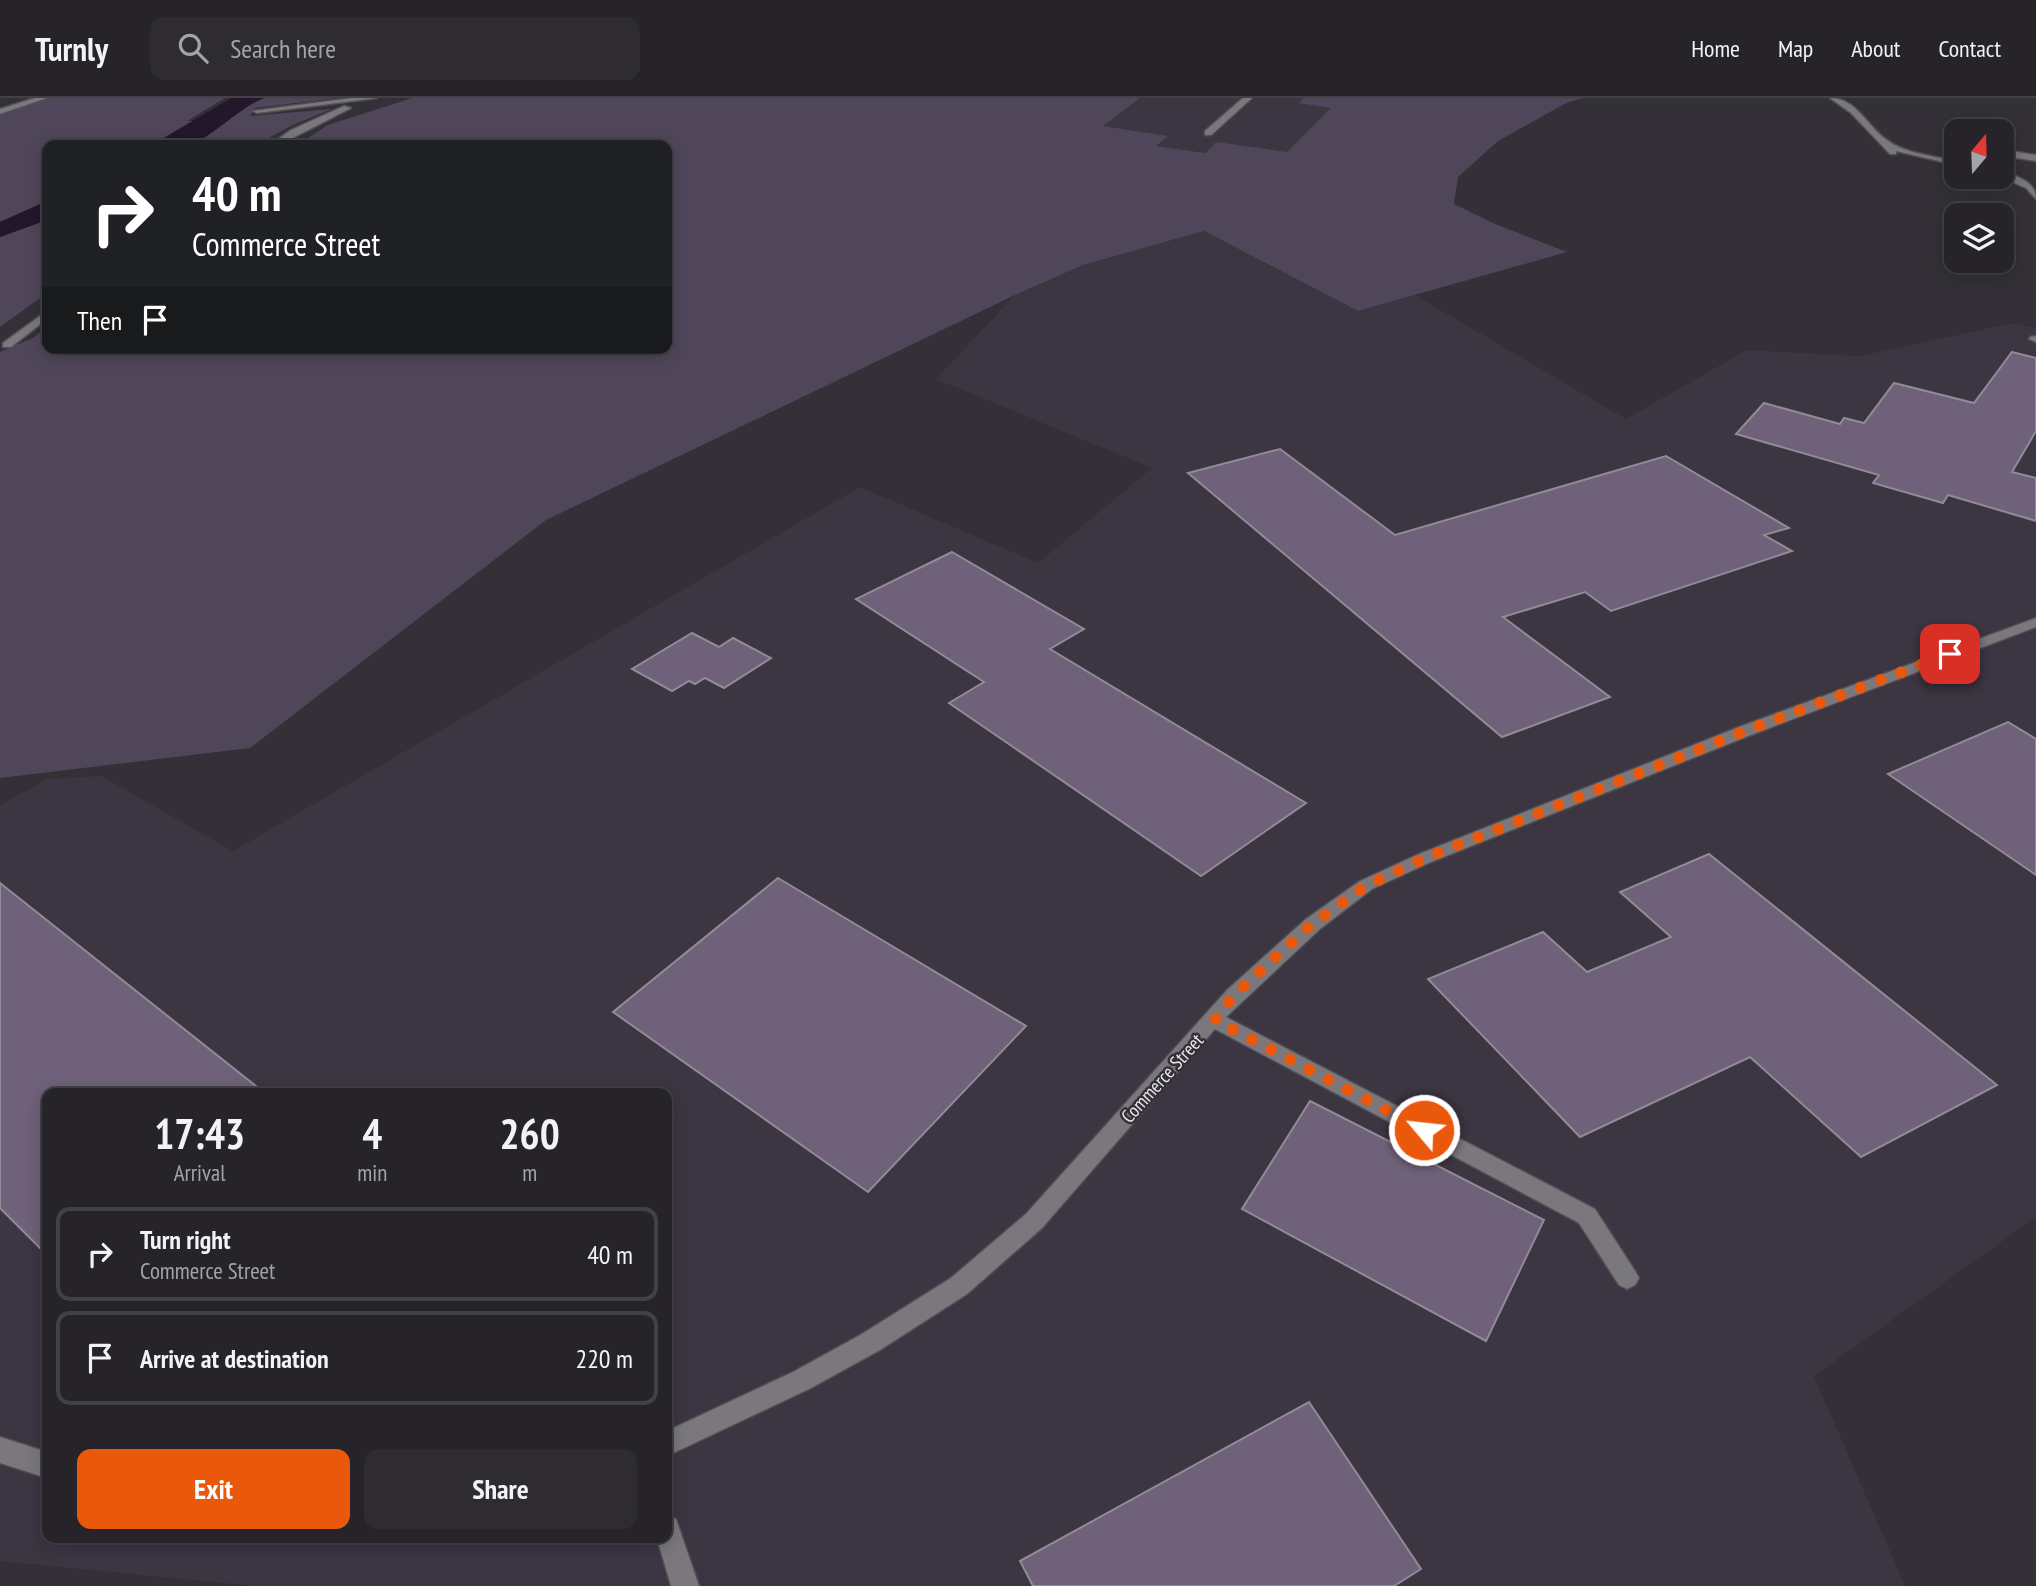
<!DOCTYPE html>
<style>
:root{--surface:#262429;--page:#2e2c31;--text:#f1f3f6;--muted:#a4a4a8;--line:#424146;--accent:#ea580c}
body{margin:0;font-family:"PT Sans Narrow",sans-serif;background:var(--page);color:var(--text);height:100vh;display:flex;flex-direction:column;font-size:26px;white-space:nowrap}
*{box-sizing:border-box;margin:0}
p{font-size:23px;color:var(--muted)}
.icon{flex:none;width:38px;height:38px;fill:none;stroke:currentColor;stroke-width:2;stroke-linecap:round;stroke-linejoin:round}
.map{position:relative;flex:1;overflow:hidden}
.sheet{position:absolute;left:42px;top:990px;width:630px;height:455px;display:flex;flex-direction:column;background:var(--surface);border-radius:14px;box-shadow:0 4px 18px #0003,0 0 0 2px var(--line)}
.sheet>*{flex:none}
.hud{position:absolute;left:42px;top:42px;width:630px;height:214px;border-radius:14px;box-shadow:0 4px 18px #0003,0 0 0 2px var(--line);background:#202124;color:#fff;overflow:hidden}
.needle{width:46px;rotate:19deg}
.controls{position:absolute;left:1944px;top:21px;display:grid;gap:14px}
.controls a{display:grid;place-items:center;width:70px;height:70px;border-radius:14px;background:var(--surface);box-shadow:0 4px 18px #0003,0 0 0 2px var(--line);font-size:35px}
.pin{position:absolute;display:grid;place-items:center;width:60px;height:60px;color:#fff;margin:-30px;border-radius:14px;box-shadow:0 4px 10px #0006}
.me{position:absolute;width:77px;margin:-38px;rotate:298deg;stroke-linejoin:round;filter:drop-shadow(0 0 5px #0008)}
.turn{display:flex;align-items:center;gap:24px;height:147px;padding:0 35px;font-size:32px}
.turn .icon{width:91px;height:91px;stroke-width:2.5}
.turn b{display:block;font-size:49px;line-height:60px}
.then{display:flex;align-items:center;height:66px;padding:0 35px;background:#0003;gap:14px;font-size:26px}
.eta{display:flex;justify-content:space-evenly;align-items:center;height:119px;text-align:center}
.eta b{font-size:42px;font-weight:600;line-height:49px}
.cta{display:flex;gap:14px;margin-top:auto;padding:14px 35px}
.cta a{flex:1;height:80px;border-radius:14px;background:var(--accent);color:#fff;font-size:28px;font-weight:600;line-height:80px;text-align:center}
.cta a+a{background:var(--page);color:var(--text)}
ul{padding:0;list-style:none}
li{display:flex;align-items:center;gap:21px;height:94px;margin:0 14px 10px;padding:0 21px;border:4px solid var(--line);border-radius:14px}
li div{flex:1}
li b{display:block;font-size:26px}
li em{font-style:normal}
header{display:flex;align-items:center;gap:42px;box-sizing:border-box;height:98px;padding:0 35px;background:var(--surface);border-bottom:2px solid var(--line)}
header strong{font-size:33px}
nav{display:flex;gap:38px;margin-inline-start:auto;font-size:24px}
.search{width:490px;height:63px;background:var(--page);display:flex;align-items:center;gap:18px;box-sizing:border-box;padding:0 24px;border-radius:14px;color:var(--muted);font-size:26px}
.map>svg:first-child{display:block}
.built{fill:#3c3542;fill-rule:evenodd}
.green{fill:#50465a}
.water{fill:#22172b}
.building{fill:#6e6179;stroke:#908b94;stroke-width:2}
.lines{fill:none;stroke-linecap:round;stroke-linejoin:round}
.minor-casing{stroke:#514e54;stroke-width:3}
.minor{fill:#7a787c;fill-rule:evenodd}
.route{stroke:#ea580c;stroke-width:12;stroke-dasharray:0 21.6}
.labels{text-anchor:middle;dominant-baseline:central;stroke-width:5;stroke-linejoin:round;paint-order:stroke}
.street-label{font-size:19px;fill:#ece9ee;stroke:#333037}
</style>
<header>
<strong>Turnly</strong>
<div class="search"><svg class="icon" aria-label="search" viewBox="0 0 24 24"><circle cx="10" cy="10" r="6"/><path d="M15 15l6 6"/></svg>Search here</div>
<nav><a>Home</a><a>Map</a><a>About</a><a>Contact</a></nav>
</header>
<div class="map">
<svg width="2036" height="1488" viewBox="0 0 2036 1488">
<rect width="100%" height="100%" fill="#333037"/>
<!-- built -->
<g class="built">
<polygon points="1140,0 1304,0 1299,4 1332,10 1287,54 1217,44 1205,55 1156,48 1167,38 1102,28"/>
<path d="M1204 133 1358 213 1415 197 1626 321 1747 252 1860 258 2013 225 2036 230V1119L1814 1278 1905 1488H253L0 1463V707L47 681 101 678 233 753 860 389 1038 465 1152 370 936 281 1015 197 1083 167ZM47 996H667V1440H47Z"/>
</g>
<!-- green -->
<g class="green">
<polygon points="47,0 225,0 187,23 194,23 152,47 47,47 47,103 0,124 0,15"/>
<path d="M264 0H337L255 10 250 18 332 11 295 26 255 47H188C215 35 235 11 264 0Z"/>
<polygon points="1140,0 1103,28 1168,38 1156,48 1205,55 1217,44 1287,54 1331,10 1298,5 1304,0 1583,0 1566,5 1498,43 1458,79 1454,106 1493,125 1567,154 1358,213 1204,133 1083,167 1015,197 546,422 250,650 0,680 0,254 33,240 47,229 47,250 667,250 667,47 297,47 328,27 412,0"/>
<polygon points="47,122 47,195 0,229 0,139"/>
</g>
<!-- water -->
<g class="water">
<path d="M231 0H264C238 10 209 43 187 47 176 49 163 47 152 47Z"/>
<polygon points="47,103 47,122 0,139 0,124"/>
</g>
<!-- building -->
<g class="building">
<polygon points="2012,254 2036,260 2036,333 2012,374 2036,380 2036,423 1948,397 1943,405 1873,385 1879,377 1736,336 1764,305 1840,326 1844,320 1864,325 1894,285 1974,305"/>
<polygon points="1280,351 1395,437 1666,358 1789,430 1764,437 1792,453 1611,513 1585,494 1503,519 1610,599 1502,639 1188,375"/>
<polygon points="952,454 1084,531 1050,551 1306,705 1201,778 949,605 984,584 856,501"/>
<polygon points="692,535 719,549 733,540 771,560 724,590 705,580 695,586 689,583 672,593 632,571"/>
<polygon points="2008,624 2036,641 2036,777 1888,676"/>
<polygon points="1709,756 1997,987 1861,1059 1750,959 1580,1039 1428,881 1543,834 1587,874 1671,839 1620,794"/>
<polygon points="778,780 1026,928 868,1094 613,914"/>
<polygon points="0,785 266,996 47,996 47,1157 0,1110"/>
<polygon points="1310,1003 1544,1122 1486,1243 1242,1111"/>
<polygon points="1309,1304 1421,1471 1394,1488 1033,1488 1020,1463"/>
</g>
<g class="lines">
<!-- minor casing -->
<g class="minor-casing">
<g id="minor">
<polygon points="35,0 47,0 0,16 0,11"/>
<polygon points="352,0 377,0 257,15 253,13"/>
<polygon points="1243,0 1252,0 1211,37 1205,37 1205,33"/>
<path d="M1830 0C1857 0 1867 29 1887 42 1905 56 1935 58 1956 63V67L1896 53V56H1890L1851 15Z"/>
<polygon points="344,8 351,10 279,47 270,47 291,32"/>
<polygon points="2017,54 2036,57 2036,63 2017,60 2002,63 2002,57"/>
<path d="M2002 73C2017 79 2036 83 2036 101L2026 90 2001 79Z"/>
<polygon points="47,213 47,221 11,249 3,249 3,245"/>
<polygon points="2036,238 2036,244 2029,241 2030,239"/>
<polygon points="2036,520 2036,529 1751,637 1431,764 1372,791 1320,831 1226,919 1595,1111 1635,1173 1639,1180 1635,1187 1627,1191 1619,1187 1579,1125 1215,931 1042,1130 967,1196 880,1252 811,1290 667,1358 667,1333 793,1274 862,1236 951,1180 1026,1116 1227,892 1306,821 1360,783 1419,756 1739,629"/>
<polygon points="0,1339 47,1354 47,1380 0,1365"/>
<polygon points="667,1417 676,1421 699,1488 671,1488 657,1440 667,1440"/>
</g>
</g>
<!-- minor -->
<use href="#minor" class="minor"/>
</g>
<g class="lines">
<!-- route -->
<polyline class="route" points="1424,1032 1215,922 1234,897 1312,826 1366,788 1425,760 1745,633 1950,556"/>
</g>
<g class="labels">
<!-- street labels -->
<g class="street-label">
<text transform="translate(1162 980) rotate(-48)">Commerce Street</text>
</g>
</g>
</svg>
<div class="controls">
<a><svg class="needle" viewBox="-14 -14 28 28"><path d="M0-13l5 13h-10z" fill="#e53935"/><path d="M0 13l5-13h-10z" fill="#a4a4a8"/></svg></a>
<a><svg class="icon" aria-label="layers" viewBox="0 0 24 24"><path d="M12 4l9 5-9 5-9-5zM3 14l9 5 9-5"/></svg></a>
</div>
<div class="pin" style="left:1950px;top:556px;background:#d93025"><svg class="icon" aria-label="arrive" viewBox="0 0 24 24"><path d="M6 21V4h12l-3 4 3 4H6"/></svg></div>
<svg class="me" style="left:1424px;top:1032px" viewBox="-20 -20 40 40"><circle r="17" fill="#ea580c" stroke="#fff" stroke-width="3"/><path d="M0-11L8 9 0 5-8 9z" fill="#fff"/></svg>
<div class="hud">
<div class="turn"><svg class="icon" aria-label="right" viewBox="0 0 24 24"><path d="M7 20v-9h11M14 6l5 5-5 5"/></svg><div><b>40 m</b>Commerce Street</div></div>
<div class="then">Then<svg class="icon" aria-label="arrive" viewBox="0 0 24 24"><path d="M6 21V4h12l-3 4 3 4H6"/></svg></div>
</div>
<section class="sheet">
<div class="eta">
<div><b>17:43</b><p>Arrival</p></div>
<div><b>4</b><p>min</p></div>
<div><b>260</b><p>m</p></div>
</div>
<ul>
<li><svg class="icon" aria-label="right" viewBox="0 0 24 24"><path d="M7 20v-9h11M14 6l5 5-5 5"/></svg><div><b>Turn right</b><p>Commerce Street</p></div><em>40 m</em></li>
<li><svg class="icon" aria-label="arrive" viewBox="0 0 24 24"><path d="M6 21V4h12l-3 4 3 4H6"/></svg><div><b>Arrive at destination</b></div><em>220 m</em></li>
</ul>
<div class="cta"><a>Exit</a><a>Share</a></div>
</section>
</div>
